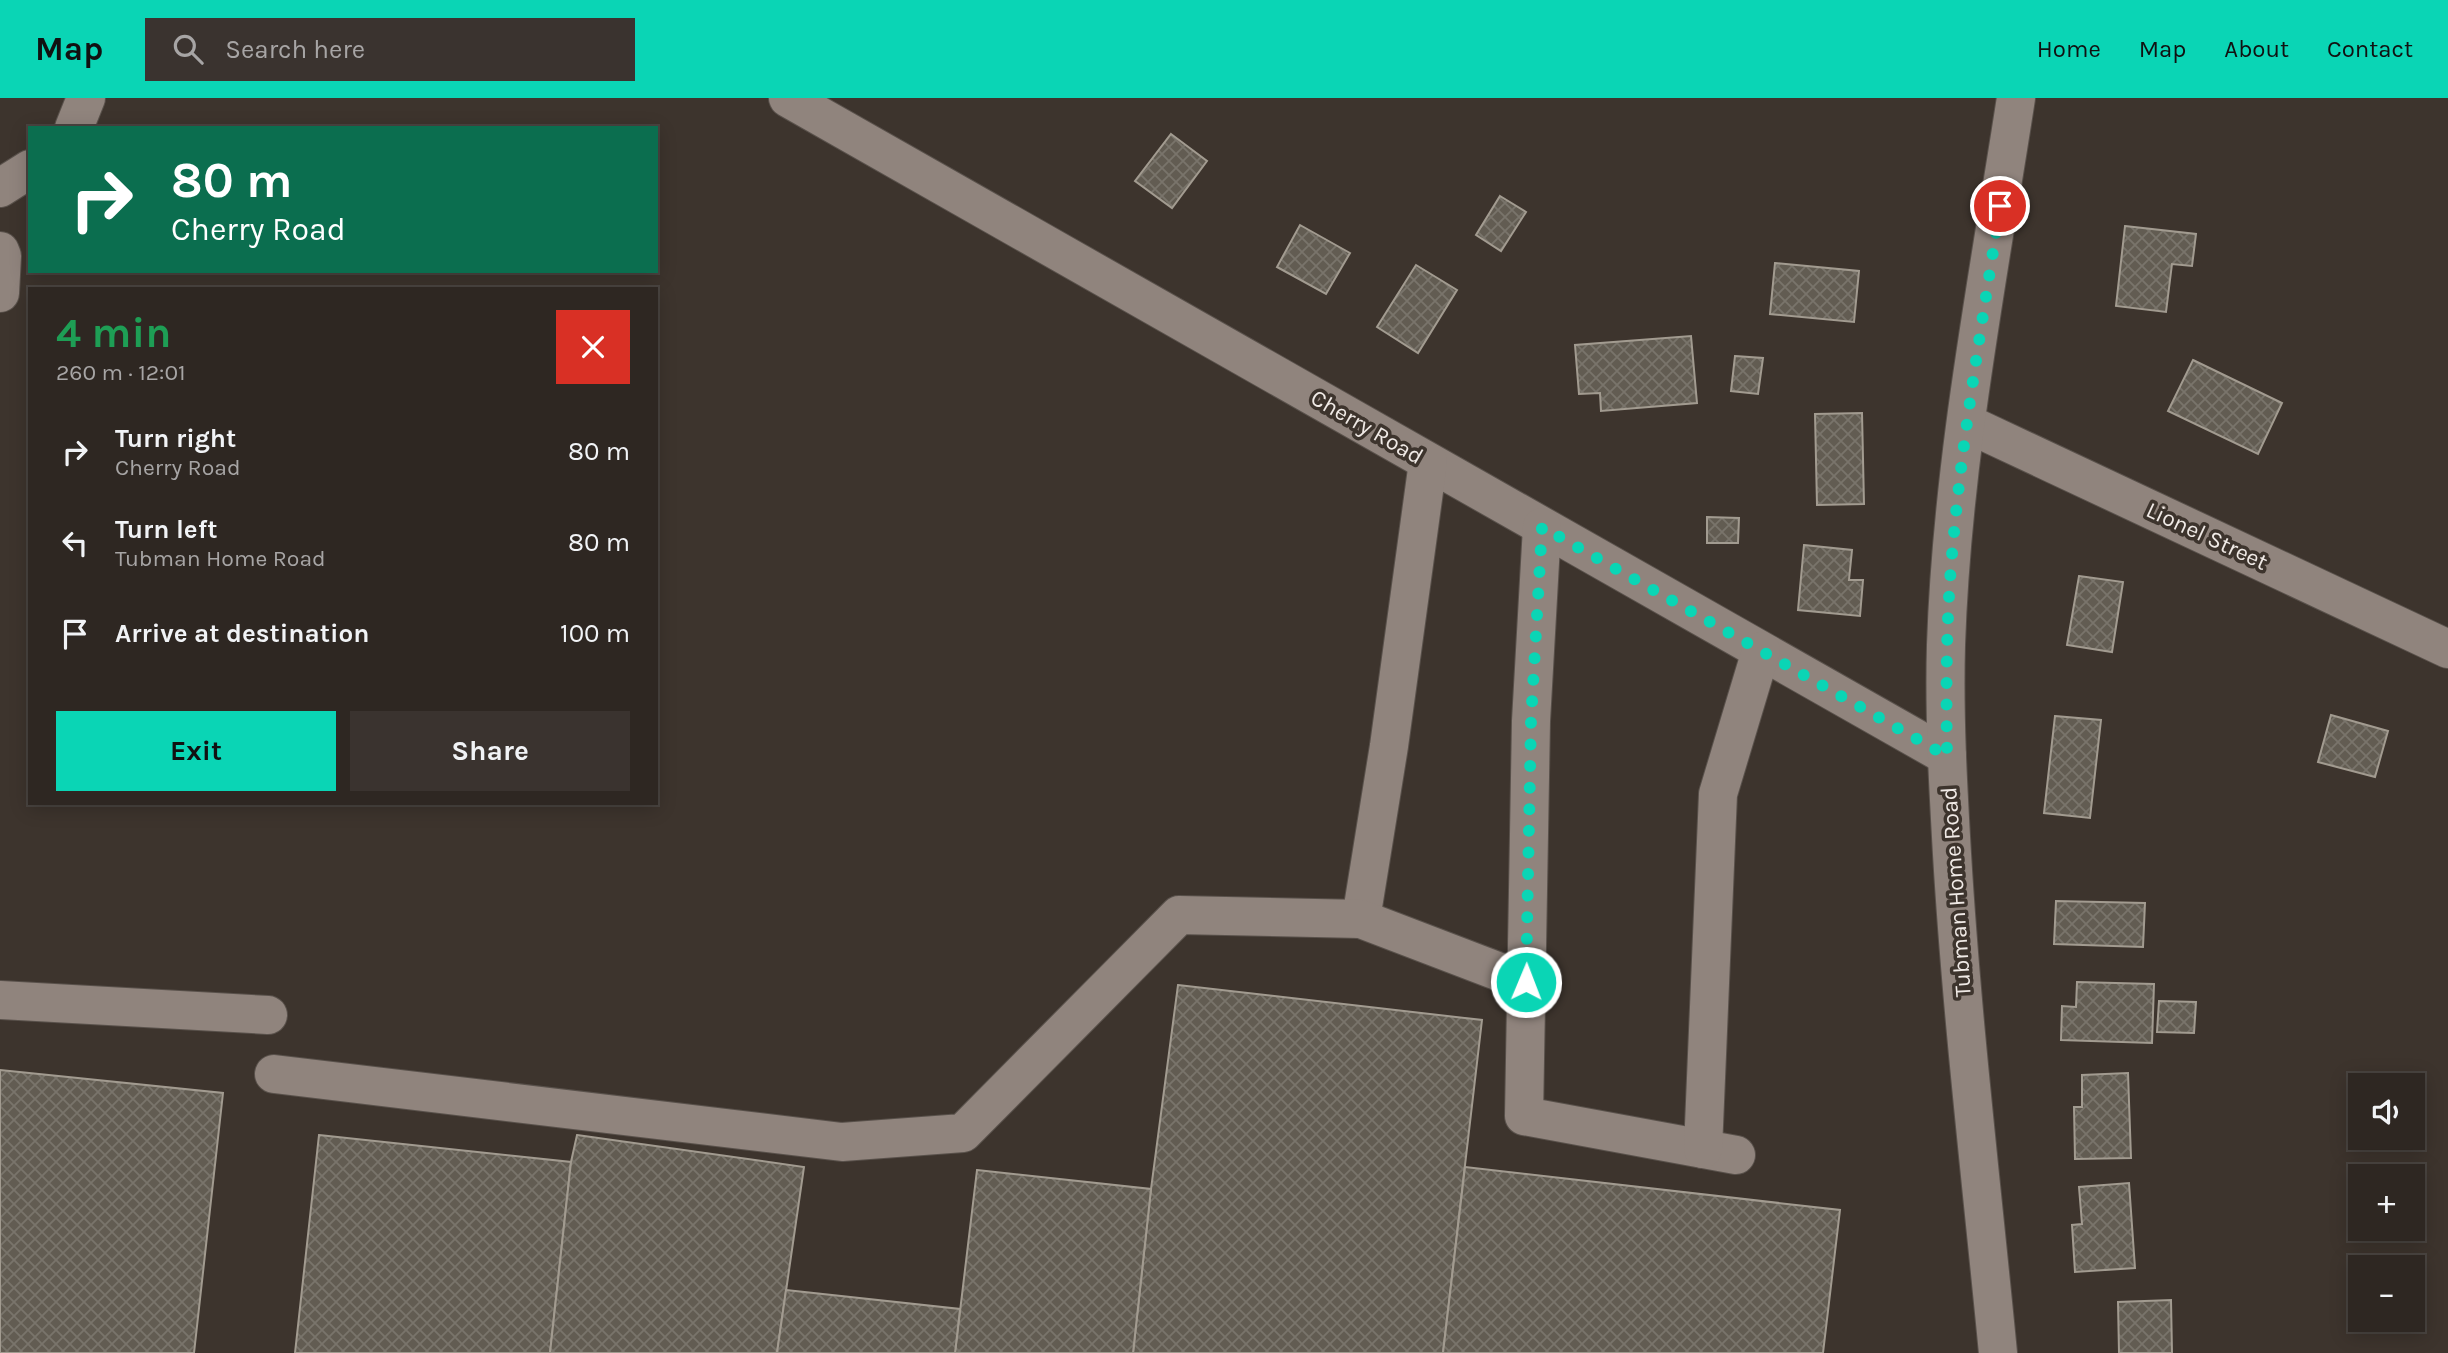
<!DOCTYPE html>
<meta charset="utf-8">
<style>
:root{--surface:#2e2722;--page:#3a332f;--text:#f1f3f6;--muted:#a7a5a5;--line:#494440;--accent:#0ad5b5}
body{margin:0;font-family:Karla,sans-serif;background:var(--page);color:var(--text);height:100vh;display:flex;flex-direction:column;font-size:26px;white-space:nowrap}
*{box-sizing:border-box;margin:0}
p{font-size:23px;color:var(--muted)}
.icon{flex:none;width:38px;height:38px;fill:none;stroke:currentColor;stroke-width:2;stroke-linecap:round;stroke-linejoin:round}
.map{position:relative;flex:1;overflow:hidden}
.panel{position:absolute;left:28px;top:189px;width:630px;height:518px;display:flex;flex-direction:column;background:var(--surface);border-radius:0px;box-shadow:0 4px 18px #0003,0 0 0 2px var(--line)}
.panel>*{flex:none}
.guide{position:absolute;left:28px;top:28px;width:630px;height:147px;border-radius:0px;box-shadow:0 4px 18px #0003,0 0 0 2px var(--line);background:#0b6e4f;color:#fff;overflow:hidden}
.controls{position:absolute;left:2348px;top:975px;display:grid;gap:14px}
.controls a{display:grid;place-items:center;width:77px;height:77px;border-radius:0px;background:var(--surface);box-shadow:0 4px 18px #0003,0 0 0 2px var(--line);font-size:35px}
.pin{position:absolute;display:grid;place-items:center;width:60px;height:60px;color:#fff;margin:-30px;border:4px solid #fff;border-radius:50%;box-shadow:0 2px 7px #0007}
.me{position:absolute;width:77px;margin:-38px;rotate:1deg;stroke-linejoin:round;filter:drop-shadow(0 0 5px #0008)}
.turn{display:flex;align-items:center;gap:24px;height:147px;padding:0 28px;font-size:32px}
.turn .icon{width:91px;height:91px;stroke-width:2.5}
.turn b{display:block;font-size:49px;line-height:60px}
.round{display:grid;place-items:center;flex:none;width:74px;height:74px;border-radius:0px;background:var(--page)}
.overview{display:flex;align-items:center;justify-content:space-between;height:119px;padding:0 28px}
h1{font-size:42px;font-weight:700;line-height:52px;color:#1e9e55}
.action{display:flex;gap:14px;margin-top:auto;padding:14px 28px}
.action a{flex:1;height:80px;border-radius:0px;background:var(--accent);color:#111;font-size:28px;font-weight:700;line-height:80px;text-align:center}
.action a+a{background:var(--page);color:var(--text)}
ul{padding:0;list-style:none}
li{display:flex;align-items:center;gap:21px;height:91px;padding:0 28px}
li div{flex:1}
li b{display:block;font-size:26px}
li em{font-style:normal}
header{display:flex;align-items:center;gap:42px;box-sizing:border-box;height:98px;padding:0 35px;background:var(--accent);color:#111}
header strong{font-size:33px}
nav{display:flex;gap:38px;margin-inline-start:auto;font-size:24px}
.search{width:490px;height:63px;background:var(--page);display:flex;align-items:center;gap:18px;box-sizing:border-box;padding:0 24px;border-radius:0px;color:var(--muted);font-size:26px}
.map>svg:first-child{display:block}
.building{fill:url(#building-cross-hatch);stroke:#a29b90;stroke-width:2}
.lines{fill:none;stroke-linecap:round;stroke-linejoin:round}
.minor-casing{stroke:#59514b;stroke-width:40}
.minor{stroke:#90847d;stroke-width:38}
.route{stroke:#0ad5b5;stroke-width:12;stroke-dasharray:0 21.6}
.labels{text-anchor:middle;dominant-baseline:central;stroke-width:7;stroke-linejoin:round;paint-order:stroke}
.street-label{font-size:23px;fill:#f0eae6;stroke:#3d342d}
</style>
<header>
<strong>Map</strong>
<div class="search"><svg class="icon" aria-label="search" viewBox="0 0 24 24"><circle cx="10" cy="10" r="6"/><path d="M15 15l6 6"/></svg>Search here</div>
<nav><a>Home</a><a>Map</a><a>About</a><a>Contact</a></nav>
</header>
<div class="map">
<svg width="2448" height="1255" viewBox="0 0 2448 1255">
<defs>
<pattern id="building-cross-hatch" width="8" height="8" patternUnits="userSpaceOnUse" patternTransform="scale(1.75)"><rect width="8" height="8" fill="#625c52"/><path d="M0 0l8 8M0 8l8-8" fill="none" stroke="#79746b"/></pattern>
</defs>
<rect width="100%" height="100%" fill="#3d342d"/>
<!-- building -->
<g class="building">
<polygon points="1171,36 1207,63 1172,110 1135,83"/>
<polygon points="1500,98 1526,114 1501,153 1476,137"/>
<polygon points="1300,127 1350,155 1326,196 1277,169"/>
<polygon points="2125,128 2196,136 2192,168 2172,166 2166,214 2116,208"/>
<polygon points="1775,165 1859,173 1854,224 1770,216"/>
<polygon points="1416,167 1457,192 1418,255 1377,229"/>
<polygon points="1691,238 1697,305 1601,313 1600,295 1579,296 1575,247"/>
<polygon points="1735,258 1763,260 1758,296 1731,293"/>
<polygon points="2193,262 2282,305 2258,356 2168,313"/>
<polygon points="1862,315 1864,406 1817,407 1815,316"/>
<polygon points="1707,419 1739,420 1738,445 1707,445"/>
<polygon points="1804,447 1852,452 1849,482 1863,482 1860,518 1798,512"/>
<polygon points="2079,478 2123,484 2112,554 2067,547"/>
<polygon points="2331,617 2388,633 2375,679 2318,664"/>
<polygon points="2055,618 2101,622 2090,720 2044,715"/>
<polygon points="2056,803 2145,805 2143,849 2054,846"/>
<polygon points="2077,884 2154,886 2152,945 2061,942 2062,908 2076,909"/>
<polygon points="1178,887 1482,922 1443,1255 1133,1255 1151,1091"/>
<polygon points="2159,903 2196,904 2194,935 2157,934"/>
<polygon points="0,972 223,995 194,1255 0,1255"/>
<polygon points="2128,975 2131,1060 2075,1061 2074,1009 2082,1009 2082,977"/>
<polygon points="319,1037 571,1064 550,1255 295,1255"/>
<polygon points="577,1037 804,1069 777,1255 550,1255 571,1064"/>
<polygon points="1465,1069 1840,1112 1823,1255 1443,1255"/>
<polygon points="977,1072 1151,1091 1133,1255 955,1255"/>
<polygon points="2129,1085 2135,1170 2075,1174 2072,1127 2082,1126 2079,1089"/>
<polygon points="786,1192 960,1211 955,1255 777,1255"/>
<polygon points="2171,1202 2172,1255 2119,1255 2118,1204"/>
</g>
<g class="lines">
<!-- minor casing -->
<g class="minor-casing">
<g id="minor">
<polyline points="788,0 1947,658"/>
<polyline points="74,30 86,0"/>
<polyline points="0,90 30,71"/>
<polyline points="0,153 2,158 0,195"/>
<polyline points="1966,325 2448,551"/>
<polyline points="1542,429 1531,623 1524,1018 1736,1057"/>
<polyline points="1361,821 1389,648 1428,364"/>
<polyline points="0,902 268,917"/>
<polyline points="274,976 842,1044 963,1035 1179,817 1361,821 1526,884"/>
<polyline points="1703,1051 1718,696 1761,553"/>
<path d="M1998 1255C1982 1089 1962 923 1952 756 1948 687 1944 617 1946 547 1952 364 1988 181 2016 0"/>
</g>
</g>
<!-- minor -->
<use href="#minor" class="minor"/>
</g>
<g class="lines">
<!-- route -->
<path class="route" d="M1526 884 1531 623 1542 429 1947 658C1946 587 1946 517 1953 446 1963 333 1983 221 2000 108"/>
</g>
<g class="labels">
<!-- street labels -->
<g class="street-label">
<text transform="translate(1367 329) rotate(30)">Cherry Road</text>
<text transform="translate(2207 438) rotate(25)">Lionel Street</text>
<text transform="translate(1956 794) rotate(-94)">Tubman Home Road</text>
</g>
</g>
</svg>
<div class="controls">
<a><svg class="icon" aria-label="sound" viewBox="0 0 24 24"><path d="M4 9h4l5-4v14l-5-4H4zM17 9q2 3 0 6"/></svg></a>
<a>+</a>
<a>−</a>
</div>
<div class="pin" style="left:2000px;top:108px;background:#d93025"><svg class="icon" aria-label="arrive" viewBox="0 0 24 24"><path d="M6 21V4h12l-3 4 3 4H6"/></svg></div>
<svg class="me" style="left:1526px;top:884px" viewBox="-20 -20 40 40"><circle r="17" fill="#0ad5b5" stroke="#fff" stroke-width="3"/><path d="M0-11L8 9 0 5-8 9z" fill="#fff"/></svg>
<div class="guide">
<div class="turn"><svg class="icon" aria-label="right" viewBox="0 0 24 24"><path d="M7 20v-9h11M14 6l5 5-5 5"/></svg><div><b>80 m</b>Cherry Road</div></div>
</div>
<section class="panel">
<div class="overview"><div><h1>4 min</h1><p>260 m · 12:01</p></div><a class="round" style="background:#d93025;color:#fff"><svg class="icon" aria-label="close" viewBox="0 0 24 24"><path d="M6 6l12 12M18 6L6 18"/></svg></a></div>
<ul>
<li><svg class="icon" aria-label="right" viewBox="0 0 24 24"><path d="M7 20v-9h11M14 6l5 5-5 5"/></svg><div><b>Turn right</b><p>Cherry Road</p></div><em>80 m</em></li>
<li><svg class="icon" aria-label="left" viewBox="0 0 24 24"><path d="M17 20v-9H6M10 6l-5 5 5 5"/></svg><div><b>Turn left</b><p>Tubman Home Road</p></div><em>80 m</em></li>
<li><svg class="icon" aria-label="arrive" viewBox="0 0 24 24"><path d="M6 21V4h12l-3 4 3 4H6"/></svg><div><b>Arrive at destination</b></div><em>100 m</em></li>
</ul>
<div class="action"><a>Exit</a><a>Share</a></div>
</section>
</div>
